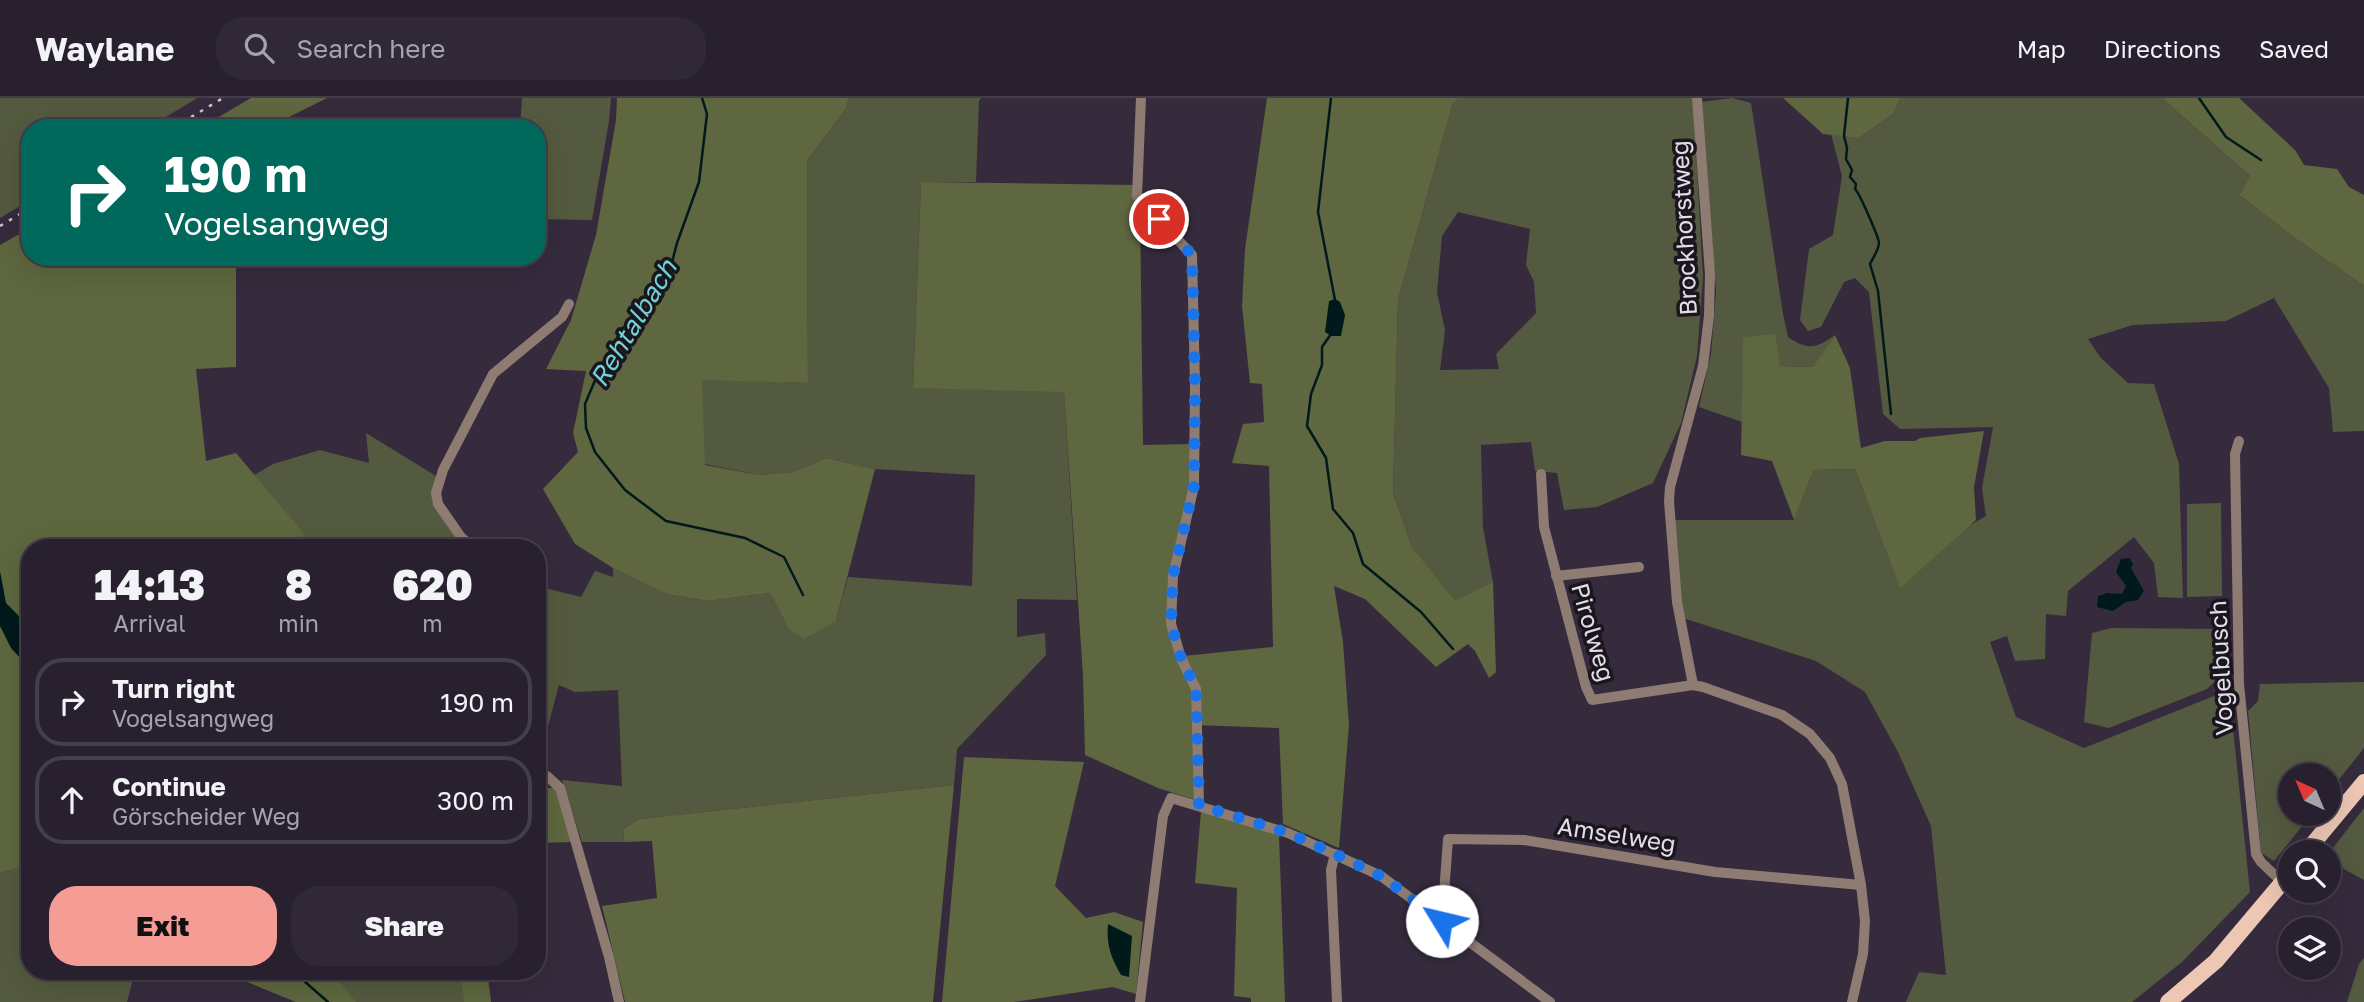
<!DOCTYPE html>
<meta charset="utf-8">
<style>
:root{--surface:#28202e;--page:#302836;--text:#f1f3f6;--muted:#a5a3aa;--line:#443e4a;--accent:#f59c95}
body{margin:0;font-family:"Golos Text",sans-serif;background:var(--page);color:var(--text);height:100vh;display:flex;flex-direction:column;font-size:26px;white-space:nowrap}
*{box-sizing:border-box;margin:0}
p{font-size:23px;color:var(--muted)}
.icon{flex:none;width:38px;height:38px;fill:none;stroke:currentColor;stroke-width:2;stroke-linecap:round;stroke-linejoin:round}
.map{position:relative;flex:1;overflow:hidden}
.sheet{position:absolute;left:21px;top:441px;width:525px;height:441px;display:flex;flex-direction:column;background:var(--surface);border-radius:28px;box-shadow:0 7px 28px #0002,0 0 0 2px var(--line)}
.sheet>*{flex:none}
.banner{position:absolute;left:21px;top:21px;width:525px;height:147px;border-radius:28px;box-shadow:0 7px 28px #0002,0 0 0 2px var(--line);background:#00695c;color:#fff;overflow:hidden}
.needle{width:46px;rotate:316deg}
.fabs{position:absolute;left:2278px;top:665px;display:grid;gap:14px}
.fabs a{display:grid;place-items:center;width:63px;height:63px;border-radius:50%;background:var(--surface);box-shadow:0 7px 28px #0002,0 0 0 2px var(--line);font-size:35px}
.pin{position:absolute;display:grid;place-items:center;width:60px;height:60px;color:#fff;margin:-30px;border:4px solid #fff;border-radius:50%;box-shadow:0 2px 7px #0007}
.me{position:absolute;width:77px;margin:-38px;rotate:306deg;stroke-linejoin:round;filter:drop-shadow(0 0 5px #0008)}
.turn{display:flex;align-items:center;gap:24px;height:147px;padding:0 28px;font-size:32px}
.turn .icon{width:91px;height:91px;stroke-width:2.5}
.turn b{display:block;font-size:49px;line-height:60px}
.eta{display:flex;justify-content:space-evenly;align-items:center;height:119px;text-align:center}
.eta b{font-size:42px;font-weight:800;line-height:49px}
.action{display:flex;gap:14px;margin-top:auto;padding:14px 28px}
.action a{flex:1;height:80px;border-radius:28px;background:var(--accent);color:#111;font-size:28px;font-weight:800;line-height:80px;text-align:center}
.action a+a{background:var(--page);color:var(--text)}
ul{padding:0;list-style:none}
li{display:flex;align-items:center;gap:21px;height:88px;margin:0 14px 10px;padding:0 14px;border:4px solid var(--line);border-radius:28px}
li div{flex:1}
li b{display:block;font-size:26px}
li em{font-style:normal}
header{display:flex;align-items:center;gap:42px;box-sizing:border-box;height:98px;padding:0 35px;background:var(--surface);border-bottom:2px solid var(--line)}
header strong{font-size:33px}
nav{display:flex;gap:38px;margin-inline-start:auto;font-size:24px}
.search{width:490px;height:63px;background:var(--page);display:flex;align-items:center;gap:18px;box-sizing:border-box;padding:0 24px;border-radius:28px;color:var(--muted);font-size:26px}
.map>svg:first-child{display:block}
.green{fill:#545a3f;fill-rule:evenodd}
.forest{fill:#5e673f}
.water{fill:#00191a}
.lines{fill:none;stroke-linecap:round;stroke-linejoin:round}
.stream{stroke:#00191a;stroke-width:2.5}
.street{stroke:#8e7b72;stroke-width:10}
.primary{stroke:#edc7b4;stroke-width:16}
.rail{stroke:#cdc6d3;stroke-width:2.5;stroke-dasharray:3.5 7;stroke-linecap:butt}
.route{stroke:#1a73e8;stroke-width:12;stroke-dasharray:0 21.6}
.labels{text-anchor:middle;dominant-baseline:central;stroke-width:7;stroke-linejoin:round;paint-order:stroke}
.street-label{font-size:24px;fill:#e4dde9;stroke:#1a161e}
.water-label{font-size:26px;font-style:italic;fill:#73d1d6;stroke:#1a161e}
</style>
<header>
<strong>Waylane</strong>
<div class="search"><svg class="icon" aria-label="search" viewBox="0 0 24 24"><circle cx="10" cy="10" r="6"/><path d="M15 15l6 6"/></svg>Search here</div>
<nav><a>Map</a><a>Directions</a><a>Saved</a></nav>
</header>
<div class="map">
<svg width="2364" height="904" viewBox="0 0 2364 904">
<rect width="100%" height="100%" fill="#352b3d"/>
<!-- green -->
<g class="green">
<polygon points="0,0 197,0 148,30 30,30 30,102 0,120"/>
<polygon points="522,0 611,0 609,23 592,122 537,121 537,30 520,30"/>
<polygon points="849,0 981,0 979,3 976,84 921,84 913,289 1064,293 1077,502 1017,501 1017,539 1045,535 1046,557 957,651 954,687 639,721 623,731 624,744 582,744 562,682 622,688 618,592 575,594 559,587 537,669 537,488 581,499 595,473 613,479 613,470 666,496 708,503 770,495 788,530 836,523 848,479 972,488 975,377 875,371 826,360 793,374 759,377 704,366 701,281 808,285 807,63 846,10"/>
<path d="M1460 0H1693L1703 179 1697 258 1681 325 1653 385 1597 409 1564 412 1557 375 1535 373 1531 344 1481 347 1483 430 1493 484 1455 504 1412 449 1393 395 1398 202 1453 5ZM1458 114 1530 131 1526 167 1534 184 1536 215 1496 256 1499 271 1440 272 1445 232 1437 194 1442 138Z"/>
<path d="M1732 0 1751 5 1783 216 1788 239C1808 253 1817 250 1835 237L1814 269 1780 268 1744 239 1742 324 1699 309 1711 256 1716 194 1702 4Z"/>
<polygon points="1900,0 2162,0 2250,78 2239,97 2295,140 2364,188 2364,333 2333,334 2329,290 2274,200 2226,223 2133,227 2088,241 2101,260 2128,285 2154,286 2179,366 2183,500 2158,499 2154,465 2134,439 2068,493 2066,518 2046,516 2045,561 2015,563 2007,538 1990,544 2016,619 2084,650 2229,592 2250,794 2182,864 2132,904 1906,904 1919,874 1946,877 1931,728 1898,654 1865,594 1816,563 1683,520 1673,422 1794,422 1814,372 1855,371 1900,489 1965,430 1986,418 1982,390 1993,329 1900,331 1883,316 1869,194 1855,180 1844,184 1821,229 1808,233 1800,222 1809,151 1833,137 1842,78 1831,36 1859,40 1894,15"/>
<polygon points="366,335 436,378 434,402 469,450 211,450 207,405 273,366 320,352 369,365"/>
<polygon points="2221,405 2222,498 2187,499 2187,406"/>
<polygon points="2111,530 2222,531 2223,576 2207,591 2109,630 2084,624 2092,535"/>
<polygon points="2364,584 2364,650 2329,694 2329,677 2291,677 2291,716 2312,716 2274,763 2261,755 2248,613 2258,603 2260,586"/>
<polygon points="2364,710 2364,782 2329,763 2329,755"/>
<polygon points="30,766 30,873 135,873 127,904 0,904 0,775"/>
<polygon points="2364,860 2364,904 2347,904 2359,866"/>
<polygon points="221,873 487,873 491,904 296,904"/>
</g>
<!-- forest -->
<g class="forest">
<polygon points="251,0 327,0 267,30 200,30"/>
<polygon points="617,0 849,0 846,10 807,63 808,285 702,282 705,367 759,377 793,374 826,360 875,371 836,523 804,541 788,530 770,495 708,503 666,496 613,470 575,446 543,391 578,354 573,335 586,273 546,271 571,222 596,137 616,22"/>
<polygon points="1267,0 1460,0 1453,5 1398,202 1393,395 1412,449 1455,503 1493,484 1496,574 1489,580 1475,553 1468,546 1436,569 1365,501 1334,488 1343,544 1349,627 1339,750 1283,726 1279,630 1194,627 1196,702 1158,690 1085,657 1083,578 1064,294 913,290 921,84 1134,87 1140,108 1143,347 1191,346 1191,388 1167,527 1183,558 1273,549 1269,368 1232,365 1243,326 1264,324 1262,286 1250,285 1242,208 1245,151"/>
<polygon points="1783,0 1900,0 1894,15 1859,40 1823,36"/>
<polygon points="2162,0 2239,0 2295,52 2304,67 2337,71 2349,89 2364,97 2364,188 2295,140 2239,97 2250,78"/>
<polygon points="30,130 30,159 236,159 236,269 196,271 206,363 236,355 305,437 277,450 30,450 30,766 0,775 0,147"/>
<polygon points="1775,236 1780,268 1813,269 1835,237 1850,270 1861,350 1885,343 1915,343 1920,340 1984,333 1974,389 1976,422 1900,490 1855,371 1814,372 1794,422 1772,363 1741,357 1743,239"/>
<polygon points="964,659 1084,664 1055,788 1086,820 1114,814 1143,824 1136,896 1113,889 1014,904 942,904"/>
<polygon points="954,687 933,904 625,904 602,808 657,800 652,743 624,744 623,731 639,721"/>
<polygon points="537,690 555,690 571,744 537,745"/>
<polygon points="1201,713 1277,736 1279,738 1285,904 1251,904 1251,900 1234,898 1237,790 1195,785"/>
<polygon points="221,873 321,873 340,885 356,904 296,904"/>
<polygon points="461,873 487,873 491,904 464,904"/>
</g>
<!-- water -->
<g class="water">
<polygon points="1335,201 1340,204 1345,217 1341,238 1331,238 1325,234 1329,203"/>
<polygon points="2129,460 2133,466 2131,470 2144,493 2138,502 2126,504 2113,513 2097,509 2098,498 2107,495 2122,496 2126,488 2116,474 2121,461"/>
<polygon points="0,473 6,505 18,517 30,545 30,571 11,550 0,528"/>
<path d="M1108 826 1132 838 1129 879 1121 877C1111 860 1106 846 1108 826Z"/>
</g>
<g class="lines">
<!-- stream -->
<g class="stream">
<polyline points="702,0 707,16 699,84 677,145 671,168 649,201 635,213 602,266 585,306 586,330 595,354 625,392 666,423 745,440 784,459 803,497"/>
<polyline points="1331,0 1318,114 1335,202"/>
<path d="M1848 0 1844 38 1847 50 1846 61 1852 72 1850 79 1856 86 1855 91C1859 94 1879 140 1879 145 1879 151 1873 160 1870 166L1878 193 1891 316"/>
<polyline points="2199,0 2226,39 2261,62"/>
<polyline points="1331,236 1322,249 1322,267 1311,296 1307,328 1326,360 1333,411 1353,435 1363,466 1421,514 1453,551"/>
<polyline points="273,873 304,883 328,904"/>
</g>
<!-- street -->
<g class="street">
<polyline points="1141,0 1137,98 1192,157 1195,287 1194,388 1173,478 1171,526 1181,560 1196,591 1199,707"/>
<polyline points="2239,343 2235,356 2239,586 2256,756 2261,764 2283,785"/>
<polyline points="1541,376 1544,429 1586,589 1592,602 1693,587 1703,589 1782,617 1810,636 1830,660 1842,686 1861,787 1865,823 1863,856 1852,904"/>
<polyline points="473,450 461,439 438,406 436,395 443,372 493,276 562,219 569,206"/>
<polyline points="1556,478 1639,469"/>
<polyline points="1693,587 1677,504 1669,403 1670,389 1703,268 1709,218 1710,176 1697,0"/>
<polyline points="537,675 547,678 560,690 609,859 619,904"/>
<polyline points="1335,756 1331,772 1337,904"/>
<polyline points="1442,823 1448,741 1524,742 1715,774 1861,787"/>
<polyline points="1140,904 1163,718 1171,700 1288,735 1381,778 1550,904"/>
</g>
<!-- primary -->
<g class="primary">
<polyline points="2306,754 2364,684"/>
<polyline points="2168,904 2216,863 2291,774"/>
</g>
<!-- rail -->
<g class="rail">
<polyline points="173,30 223,0"/>
<polyline points="0,128 30,110"/>
</g>
</g>
<g class="lines">
<!-- route -->
<polyline class="route" points="1159,121 1192,157 1195,287 1194,388 1173,478 1171,526 1181,560 1196,590 1199,707 1288,735 1335,756 1381,778 1442,823"/>
</g>
<g class="labels">
<!-- street labels -->
<g class="street-label">
<text transform="translate(1683 130) rotate(-93)">Brockhorstweg</text>
<text transform="translate(1594 534) rotate(74)">Pirolweg</text>
<text transform="translate(2220 570) rotate(-93)">Vogelbusch</text>
<text transform="translate(1617 736) rotate(9)">Amselweg</text>
</g>
<!-- water labels -->
<g class="water-label">
<text transform="translate(633 225) rotate(-59)">Rehtalbach</text>
</g>
</g>
</svg>
<div class="fabs">
<a><svg class="needle" viewBox="-14 -14 28 28"><path d="M0-13l5 13h-10z" fill="#e53935"/><path d="M0 13l5-13h-10z" fill="#a5a3aa"/></svg></a>
<a><svg class="icon" aria-label="search" viewBox="0 0 24 24"><circle cx="10" cy="10" r="6"/><path d="M15 15l6 6"/></svg></a>
<a><svg class="icon" aria-label="layers" viewBox="0 0 24 24"><path d="M12 4l9 5-9 5-9-5zM3 14l9 5 9-5"/></svg></a>
</div>
<div class="pin" style="left:1159px;top:121px;background:#d93025"><svg class="icon" aria-label="arrive" viewBox="0 0 24 24"><path d="M6 21V4h12l-3 4 3 4H6"/></svg></div>
<svg class="me" style="left:1442px;top:823px" viewBox="-20 -20 40 40"><circle r="19" fill="#fff"/><path d="M0-13L10 11 0 6-10 11z" fill="#1a73e8"/></svg>
<div class="banner">
<div class="turn"><svg class="icon" aria-label="right" viewBox="0 0 24 24"><path d="M7 20v-9h11M14 6l5 5-5 5"/></svg><div><b>190 m</b>Vogelsangweg</div></div>
</div>
<section class="sheet">
<div class="eta">
<div><b>14:13</b><p>Arrival</p></div>
<div><b>8</b><p>min</p></div>
<div><b>620</b><p>m</p></div>
</div>
<ul>
<li><svg class="icon" aria-label="right" viewBox="0 0 24 24"><path d="M7 20v-9h11M14 6l5 5-5 5"/></svg><div><b>Turn right</b><p>Vogelsangweg</p></div><em>190 m</em></li>
<li><svg class="icon" aria-label="ahead" viewBox="0 0 24 24"><path d="M12 20V5M6 11l6-6 6 6"/></svg><div><b>Continue</b><p>Görscheider Weg</p></div><em>300 m</em></li>
</ul>
<div class="action"><a>Exit</a><a>Share</a></div>
</section>
</div>
